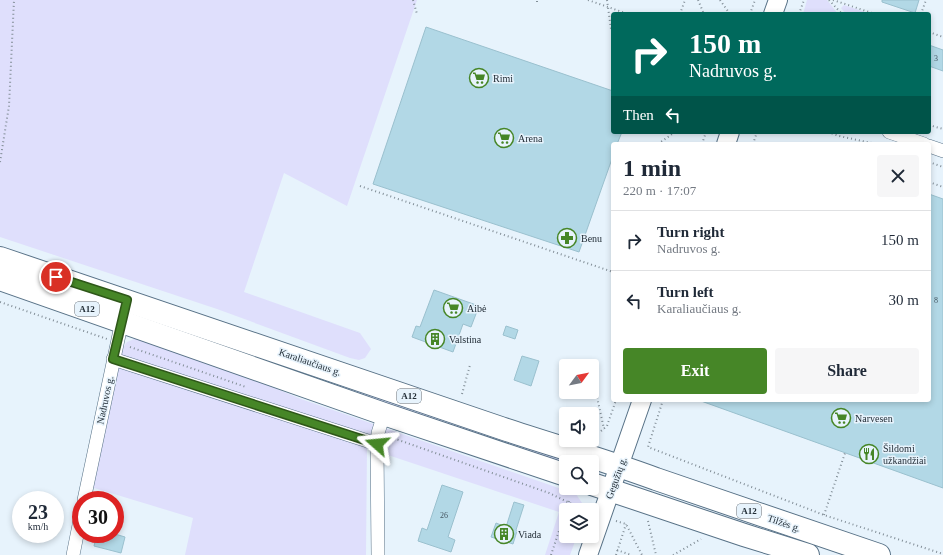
<!DOCTYPE html>
<meta charset="utf-8">
<style>
:root{--surface:#fff;--page:#f6f6f7;--text:#1f2937;--muted:#747a83;--line:#e0e1e3;--accent:#468627}
body{margin:0;font-family:"Times New Roman",serif;background:var(--page);color:var(--text);height:100vh;display:flex;flex-direction:column;font-size:15px;white-space:nowrap}
*{box-sizing:border-box;margin:0}
p{font-size:13px;color:var(--muted)}
.icon{flex:none;width:22px;height:22px;fill:none;stroke:currentColor;stroke-width:2;stroke-linecap:round;stroke-linejoin:round}
.map{position:relative;flex:1;overflow:hidden}
.details{position:absolute;left:611px;top:142px;width:320px;height:260px;display:flex;flex-direction:column;background:var(--surface);border-radius:4px;box-shadow:0 2px 6px #0003}
.details>*{flex:none}
.top-card{position:absolute;left:611px;top:12px;width:320px;height:122px;border-radius:4px;box-shadow:0 2px 6px #0003;background:#00695c;color:#fff;overflow:hidden}
.needle{width:26px;rotate:58deg}
.fabs{position:absolute;left:559px;top:359px;display:grid;gap:8px}
.fabs a{display:grid;place-items:center;width:40px;height:40px;border-radius:4px;background:var(--surface);box-shadow:0 2px 6px #0003;font-size:20px}
.speed{position:absolute;left:12px;top:491px;display:flex;gap:8px;font-size:20px;font-weight:700;text-align:center}
.speed>*{display:grid;place-content:center;width:52px;height:52px;border-radius:50%;background:var(--surface);box-shadow:0 2px 6px #0003;line-height:1}
.speed small{font-size:10px;font-weight:400}
.speed .limit{border:6px solid #d22;background:#fff;color:#111}
.pin{position:absolute;display:grid;place-items:center;width:34px;height:34px;color:#fff;margin:-17px;border:2px solid #fff;border-radius:50%;box-shadow:0 1px 4px #0007}
.me{position:absolute;width:44px;margin:-22px;rotate:288deg;stroke-linejoin:round;filter:drop-shadow(0 0 3px #0008)}
.turn{display:flex;align-items:center;gap:14px;height:84px;padding:0 12px;font-size:18px}
.turn .icon{width:52px;height:52px;stroke-width:2.5}
.turn b{display:block;font-size:28px;line-height:34px}
.then{display:flex;align-items:center;height:38px;padding:0 12px;background:#0003;gap:8px;font-size:15px}
.round{display:grid;place-items:center;flex:none;width:42px;height:42px;border-radius:4px;background:var(--page)}
.headline{display:flex;align-items:center;justify-content:space-between;height:68px;padding:0 12px}
h1{font-size:24px;font-weight:800;line-height:30px}
.button{display:flex;gap:8px;margin-top:auto;padding:8px 12px}
.button a{flex:1;height:46px;border-radius:4px;background:var(--accent);color:#fff;font-size:16px;font-weight:800;line-height:46px;text-align:center}
.button a+a{background:var(--page);color:var(--text)}
ul{padding:0;list-style:none}
li{display:flex;align-items:center;gap:12px;height:60px;padding:0 12px;border-top:1px solid var(--line)}
li div{flex:1}
li b{display:block;font-size:15px}
li em{font-style:normal}
.map>svg:first-child{display:block}
.green{fill:#dfdffc}
.building{fill:#b2d8e6;stroke:#9ac0ce}
.lines{fill:none;stroke-linecap:round;stroke-linejoin:round}
.street-casing{stroke:#587287;stroke-width:14}
.secondary-casing{stroke:#587287;stroke-width:20}
.highway-casing{stroke:#587287;stroke-width:24}
.path{stroke:#828e97;stroke-width:2;stroke-dasharray:1 3;stroke-linecap:butt}
.street{stroke:#fff;stroke-width:13}
.secondary{stroke:#fff;stroke-width:18}
.highway{stroke:#fff;stroke-width:22}
.route-casing{stroke:#2e5719;stroke-width:10}
.route{stroke:#468627;stroke-width:7}
.labels{text-anchor:middle;dominant-baseline:central;stroke-width:3;stroke-linejoin:round;paint-order:stroke}
.number-label{font-size:8px;fill:#475863}
.shield{fill:#e7f3fc;stroke:#5e6972;stroke-width:1}
.shield-label{font-size:9px;font-weight:bold;fill:#232e37}
.poi-label{font-size:10px;fill:#232e37;stroke:#e7f3fc;text-anchor:start}
.street-label{font-size:10px;fill:#232e37;stroke:#e7f3fc}
</style>
<div class="map">
<svg width="943" height="555" viewBox="0 0 943 555">
<rect width="100%" height="100%" fill="#e7f3fc"/>
<!-- green -->
<g class="green">
<polygon points="0,0 417,0 347,206 284,173 244,292 360,333 371,349 365,358 359,360 350,358 217,309 0,237"/>
<polygon points="807,0 827,0 838,14 803,14"/>
<polygon points="844,5 871,14 846,14 841,8"/>
<polygon points="0,265 569,462 566,462 566,465 0,270"/>
<polygon points="139,337 203,358 301,399 576,494 582,503 583,510 566,510 566,536 577,536 570,555 545,555 559,512 367,448 366,555 185,555 193,518 91,487 121,350 127,342"/>
</g>
<!-- building -->
<g class="building">
<polygon points="882,0 919,0 915,13 882,2"/>
<polygon points="426,27 613,91 613,132 622,132 617,144 613,144 613,156 579,252 373,184"/>
<polygon points="929,45 943,50 943,71 929,66"/>
<polygon points="929,194 943,199 943,488 701,401 701,400 929,400"/>
<polygon points="434,290 479,306 471,327 463,324 453,352 412,337 416,326 420,327"/>
<polygon points="506,326 518,330 515,339 503,335"/>
<polygon points="522,356 539,361 531,386 514,380"/>
<polygon points="442,485 463,492 448,537 455,540 451,552 418,541 422,528 427,530"/>
<polygon points="514,502 524,505 516,530 517,531 513,544 491,537 496,523 506,527"/>
<polygon points="97,534 115,534 125,537 121,553 94,546"/>
</g>
<g class="lines">
<!-- street casing -->
<g class="street-casing">
<g id="street">
<polyline points="889,132 924,144"/>
<polyline points="929,146 943,151"/>
<polyline points="113,359 377,444"/>
<polyline points="84,500 123,316"/>
<polyline points="73,555 81,515"/>
<polyline points="378,555 377,444 378,433 384,414"/>
</g>
</g>
<!-- secondary casing -->
<g class="secondary-casing">
<g id="secondary">
<polyline points="773,14 778,0"/>
<polyline points="726,144 730,132"/>
<polyline points="588,555 642,400"/>
</g>
</g>
<!-- highway casing -->
<g class="highway-casing">
<g id="highway">
<path d="M0 258C167 314 334 370 501 428 552 445 605 460 656 479L879 555"/>
<polyline points="0,279 384,414 566,475"/>
<polyline points="592,484 744,535 808,555"/>
</g>
</g>
<!-- path -->
<g class="path">
<polyline points="413,0 417,14"/>
<polyline points="588,0 628,14"/>
<polyline points="607,0 611,29"/>
<polyline points="698,0 704,14"/>
<polyline points="720,0 730,14"/>
<polyline points="829,0 842,14"/>
<polyline points="833,0 875,14"/>
<polyline points="537,2 537,0"/>
<polyline points="680,14 685,0"/>
<polyline points="750,14 755,0"/>
<polyline points="799,14 804,0"/>
<polyline points="921,14 926,0"/>
<polyline points="929,32 943,37"/>
<polyline points="929,125 943,129"/>
<polyline points="828,132 839,136 876,144"/>
<polyline points="658,144 675,132"/>
<polyline points="702,144 706,132"/>
<polyline points="753,144 757,132"/>
<polyline points="0,162 9,106 14,0"/>
<polyline points="929,162 943,167"/>
<polyline points="929,182 943,187"/>
<polyline points="360,186 613,272"/>
<polyline points="0,302 107,339"/>
<polyline points="130,347 246,387"/>
<polyline points="581,361 586,366"/>
<polyline points="592,374 604,429"/>
<polyline points="462,394 470,365"/>
<polyline points="663,400 648,447 824,515 943,554"/>
<polyline points="601,431 607,426 616,400"/>
<polyline points="390,437 549,493 584,510"/>
<polyline points="824,515 845,453"/>
<polyline points="616,521 626,524 642,555"/>
<polyline points="648,521 656,555"/>
<polyline points="617,550 631,555"/>
<polyline points="551,555 569,501"/>
<polyline points="616,555 626,524"/>
<polyline points="673,555 701,539"/>
</g>
<!-- street -->
<use href="#street" class="street"/>
<!-- secondary -->
<use href="#secondary" class="secondary"/>
<!-- highway -->
<use href="#highway" class="highway"/>
</g>
<g class="lines">
<!-- route casing -->
<g class="route-casing">
<polyline id="route" points="56,277 127,300 113,359 377,444"/>
</g>
<!-- route -->
<use href="#route" class="route"/>
</g>
<!-- icons -->
<defs>
<g id="supermarket-ring" transform="scale(1)"><circle r="9.5" fill="#e7f3fc" stroke="#468627" stroke-width="1.5"/><path d="M-6-5.5h2.5l.6 2H6L4.5 2H-2.5L-4.4-4H-6ZM-1.5 3.2a1.3 1.3 0 1 0 .1 0ZM3 3.2a1.3 1.3 0 1 0 .1 0Z" fill="#468627"/></g>
<g id="pharmacy-ring" transform="scale(1)"><circle r="9.5" fill="#e7f3fc" stroke="#468627" stroke-width="1.5"/><path d="M-2-6h4v4h4v4h-4v4h-4v-4h-4v-4h4Z" fill="#468627"/></g>
<g id="building-ring" transform="scale(1)"><circle r="9.5" fill="#e7f3fc" stroke="#468627" stroke-width="1.5"/><path d="M-4-6H4V6H1V3H-1V6H-4ZM-2.5-4.3h1.7v1.8h-1.7ZM.8-4.3h1.7v1.8H.8ZM-2.5-1h1.7V.8h-1.7ZM.8-1h1.7V.8H.8Z" fill="#468627"/></g>
<g id="restaurant-ring" transform="scale(1)"><circle r="9.5" fill="#e7f3fc" stroke="#468627" stroke-width="1.5"/><path d="M-5-6h1v4h1v-4h1v4h1v-4h1v5L-1.5 .5V6h-2V.5L-5-1ZM5-6V6H3V1.5H1.5Q1.5-4 5-6Z" fill="#468627"/></g>
</defs>
<g fill-rule="evenodd">
<use href="#supermarket-ring" x="479" y="78"/>
<use href="#supermarket-ring" x="504" y="138"/>
<use href="#pharmacy-ring" x="567" y="238"/>
<use href="#supermarket-ring" x="453" y="308"/>
<use href="#building-ring" x="435" y="339"/>
<use href="#supermarket-ring" x="841" y="418"/>
<use href="#restaurant-ring" x="869" y="454"/>
<use href="#building-ring" x="504" y="534"/>
</g>
<g class="labels">
<!-- number labels -->
<g class="number-label">
<text x="936" y="58">3</text>
<text x="936" y="300">8</text>
<text x="444" y="515">26</text>
</g>
<!-- shield labels -->
<g class="shield">
<rect x="75" y="302" width="24" height="14" rx="3"/>
<rect x="397" y="389" width="24" height="14" rx="3"/>
<rect x="737" y="504" width="24" height="14" rx="3"/>
</g>
<g class="shield-label">
<text x="87" y="309">A12</text>
<text x="409" y="396">A12</text>
<text x="749" y="511">A12</text>
</g>
<!-- poi labels -->
<g class="poi-label">
<text x="493" y="78">Rimi</text>
<text x="518" y="138">Arena</text>
<text x="581" y="238">Benu</text>
<text x="467" y="308">Aibė</text>
<text x="449" y="339">Valstina</text>
<text x="855" y="418">Narvesen</text>
<text x="883" y="448">Šildomi<tspan x="883" dy="12">užkandžiai</tspan></text>
<text x="518" y="534">Viada</text>
</g>
<!-- street labels -->
<g class="street-label">
<text transform="translate(310 362) rotate(19)">Karaliaučiaus g.</text>
<text transform="translate(105 400) rotate(-78)">Nadruvos g.</text>
<text transform="translate(616 478) rotate(-70)">Gegužių g.</text>
<text transform="translate(784 523) rotate(19)">Tilžės g.</text>
</g>
</g>
</svg>
<div class="fabs">
<a><svg class="needle" viewBox="-14 -14 28 28"><path d="M0-13l5 13h-10z" fill="#e53935"/><path d="M0 13l5-13h-10z" fill="#747a83"/></svg></a>
<a><svg class="icon" aria-label="sound" viewBox="0 0 24 24"><path d="M4 9h4l5-4v14l-5-4H4zM17 9q2 3 0 6"/></svg></a>
<a><svg class="icon" aria-label="search" viewBox="0 0 24 24"><circle cx="10" cy="10" r="6"/><path d="M15 15l6 6"/></svg></a>
<a><svg class="icon" aria-label="layers" viewBox="0 0 24 24"><path d="M12 4l9 5-9 5-9-5zM3 14l9 5 9-5"/></svg></a>
</div>
<div class="speed"><div>23<small>km/h</small></div><div class="limit">30</div></div>
<div class="pin" style="left:56px;top:277px;background:#d93025"><svg class="icon" aria-label="arrive" viewBox="0 0 24 24"><path d="M6 21V4h12l-3 4 3 4H6"/></svg></div>
<svg class="me" style="left:377px;top:444px" viewBox="-20 -20 40 40"><path d="M0-17L14 15 0 8-14 15z" fill="#468627" stroke="#fff" stroke-width="4"/></svg>
<div class="top-card">
<div class="turn"><svg class="icon" aria-label="right" viewBox="0 0 24 24"><path d="M7 20v-9h11M14 6l5 5-5 5"/></svg><div><b>150 m</b>Nadruvos g.</div></div>
<div class="then">Then<svg class="icon" aria-label="left" viewBox="0 0 24 24"><path d="M17 20v-9H6M10 6l-5 5 5 5"/></svg></div>
</div>
<section class="details">
<div class="headline"><div><h1>1 min</h1><p>220 m · 17:07</p></div><a class="round"><svg class="icon" aria-label="close" viewBox="0 0 24 24"><path d="M6 6l12 12M18 6L6 18"/></svg></a></div>
<ul>
<li><svg class="icon" aria-label="right" viewBox="0 0 24 24"><path d="M7 20v-9h11M14 6l5 5-5 5"/></svg><div><b>Turn right</b><p>Nadruvos g.</p></div><em>150 m</em></li>
<li><svg class="icon" aria-label="left" viewBox="0 0 24 24"><path d="M17 20v-9H6M10 6l-5 5 5 5"/></svg><div><b>Turn left</b><p>Karaliaučiaus g.</p></div><em>30 m</em></li>
</ul>
<div class="button"><a>Exit</a><a>Share</a></div>
</section>
</div>
